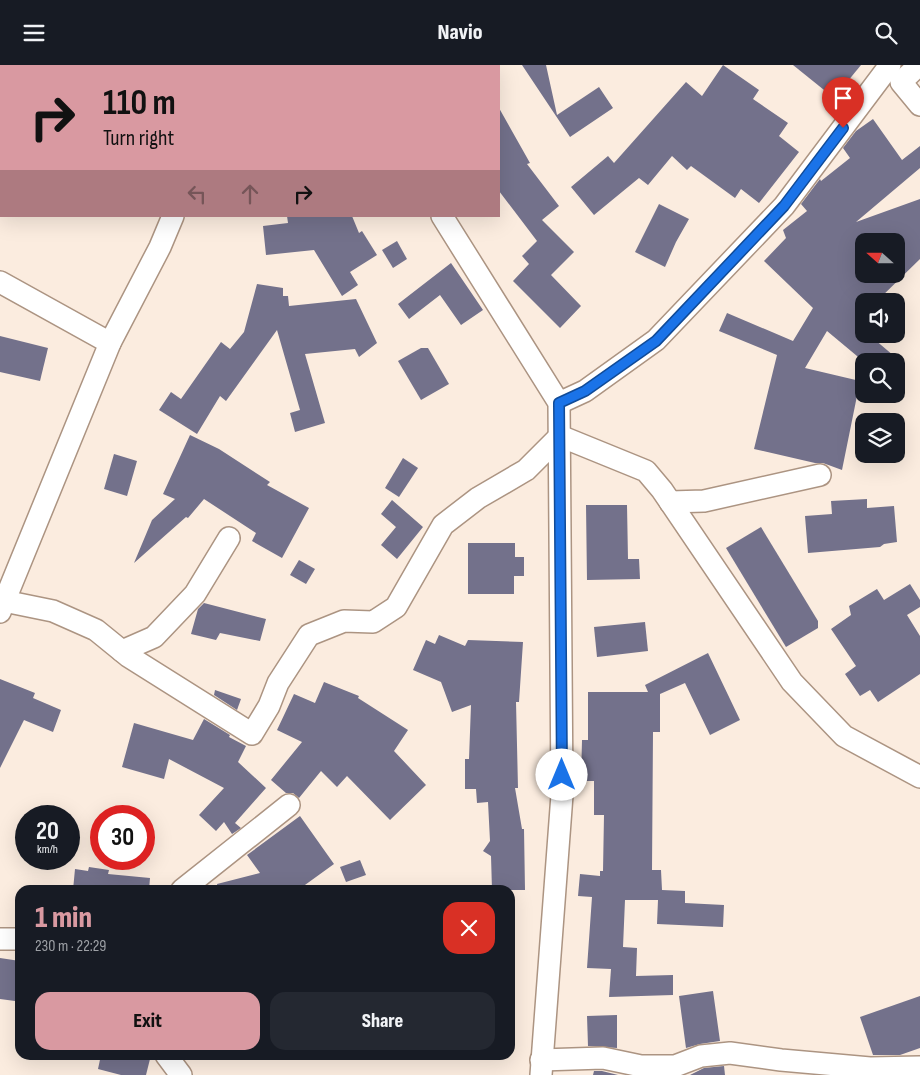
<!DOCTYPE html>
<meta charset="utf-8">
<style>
:root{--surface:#171b24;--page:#242831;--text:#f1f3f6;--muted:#9ea1a6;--accent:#d999a1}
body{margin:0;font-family:"Sofia Sans Condensed",sans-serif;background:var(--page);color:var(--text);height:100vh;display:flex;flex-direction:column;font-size:19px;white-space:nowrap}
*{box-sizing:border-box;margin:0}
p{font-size:16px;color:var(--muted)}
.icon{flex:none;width:28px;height:28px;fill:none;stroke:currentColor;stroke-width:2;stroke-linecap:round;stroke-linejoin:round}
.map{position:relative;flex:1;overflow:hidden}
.sheet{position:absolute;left:15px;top:820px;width:500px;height:175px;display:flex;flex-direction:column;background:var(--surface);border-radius:15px;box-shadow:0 5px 20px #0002}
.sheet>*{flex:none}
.banner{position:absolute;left:0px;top:0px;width:500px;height:152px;box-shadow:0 5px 20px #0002;background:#d999a1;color:#111;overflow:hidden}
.needle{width:32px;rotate:291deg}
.buttons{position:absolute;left:855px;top:168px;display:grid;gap:10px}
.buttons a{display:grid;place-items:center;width:50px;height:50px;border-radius:10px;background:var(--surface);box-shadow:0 5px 20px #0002;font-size:25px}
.speed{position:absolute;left:15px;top:740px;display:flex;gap:10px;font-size:25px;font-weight:700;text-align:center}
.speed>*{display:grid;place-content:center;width:65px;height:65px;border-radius:50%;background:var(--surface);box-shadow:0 5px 20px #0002;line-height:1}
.speed small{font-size:12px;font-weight:400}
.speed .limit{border:8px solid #d22;background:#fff;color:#111}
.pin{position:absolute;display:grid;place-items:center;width:42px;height:42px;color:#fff;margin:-51px -21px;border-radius:50% 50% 50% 0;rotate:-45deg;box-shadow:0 0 5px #0007}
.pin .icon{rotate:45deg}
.me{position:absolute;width:55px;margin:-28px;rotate:0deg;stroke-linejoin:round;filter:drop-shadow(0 0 4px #0008)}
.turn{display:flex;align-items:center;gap:18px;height:105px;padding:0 20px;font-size:22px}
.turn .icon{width:65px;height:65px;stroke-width:2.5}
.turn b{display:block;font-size:35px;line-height:42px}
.lanes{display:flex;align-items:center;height:48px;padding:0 20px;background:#0003;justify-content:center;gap:25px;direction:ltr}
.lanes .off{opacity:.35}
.round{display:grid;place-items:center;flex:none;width:52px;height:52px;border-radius:15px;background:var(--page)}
.summary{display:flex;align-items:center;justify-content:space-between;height:85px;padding:0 20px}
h1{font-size:30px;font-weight:800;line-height:38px;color:var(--accent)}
.action{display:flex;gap:10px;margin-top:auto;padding:10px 20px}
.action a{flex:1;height:58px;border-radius:15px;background:var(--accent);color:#111;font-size:20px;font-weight:800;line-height:58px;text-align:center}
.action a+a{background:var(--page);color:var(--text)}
header{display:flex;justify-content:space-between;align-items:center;height:65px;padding:0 20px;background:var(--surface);font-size:22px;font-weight:800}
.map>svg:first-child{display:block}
.building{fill:#73718b;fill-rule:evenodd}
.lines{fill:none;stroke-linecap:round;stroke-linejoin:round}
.street-casing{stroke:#ac9482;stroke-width:24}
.street{stroke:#fff;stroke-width:21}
.route-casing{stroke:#114b97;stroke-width:12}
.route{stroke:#1a73e8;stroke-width:9}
</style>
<header><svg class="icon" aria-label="menu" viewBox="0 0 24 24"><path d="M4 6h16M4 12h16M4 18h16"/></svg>Navio<svg class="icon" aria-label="search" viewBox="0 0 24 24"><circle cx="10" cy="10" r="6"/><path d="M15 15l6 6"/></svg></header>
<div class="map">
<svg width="920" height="1010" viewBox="0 0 920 1010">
<rect width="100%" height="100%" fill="#fbecdf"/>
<!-- building -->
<g class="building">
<polygon points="522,0 546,0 557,50 599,22 613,43 570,72"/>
<polygon points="723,0 759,25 753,34 788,58 779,71 799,87 759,138 741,124 735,133 691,101 687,105 672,91 648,120 639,113 594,150 571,122 608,91 614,98 686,17 702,31"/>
<polygon points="793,0 861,0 834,33"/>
<polygon points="499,43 530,98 527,99 559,141 542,155 574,187 551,210 581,241 560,263 513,216 529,199 522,191 537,176 499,126"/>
<path d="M873 54 902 95 920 81V103L856 157 920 134V194L877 236H864V269H868L900 296H863L827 266 805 303 860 316 842 405 823 398H815L754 384 777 290 719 266 727 248 793 276 813 243 764 196 786 173 783 165 807 146 801 139 820 114 821 116 850 93 843 83 856 66ZM864 176H896V209H864Z"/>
<polygon points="659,139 689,154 676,177 665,202 635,187"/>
<polygon points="287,151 352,151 359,168 362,166 377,190 350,207 358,220 342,231 314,185 266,190 263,161 288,158"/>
<polygon points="397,176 407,194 393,203 382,185"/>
<polygon points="451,198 483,245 461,260 440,230 409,254 398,239"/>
<polygon points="257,219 283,223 283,231 288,231 289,241 356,234 377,278 359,292 355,284 305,289 325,358 295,367 290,348 300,345 277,265 226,336 220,331 197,369 159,345 171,327 181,334 221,277 230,284 244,267"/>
<polygon points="0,271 48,283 40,316 0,307"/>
<polygon points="421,283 428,283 449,319 421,335 398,296"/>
<polygon points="190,370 219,384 270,417 267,420 309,443 282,493 252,476 256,468 204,434 188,453 186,452 134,498 152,455 175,434 163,429"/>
<polygon points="114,389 137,396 127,431 104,424"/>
<polygon points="403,393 418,403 399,432 385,423"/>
<polygon points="867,434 867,443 894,441 897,477 884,479 880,482 808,488 805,451 832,449 831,436"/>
<polygon points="392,435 423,462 397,494 381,480 396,462 381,449"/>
<polygon points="586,440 627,440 628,494 639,494 640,514 587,515"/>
<polygon points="761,462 818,556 818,563 786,582 726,483"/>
<polygon points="468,478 515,478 515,492 524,492 524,511 514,511 514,529 468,529"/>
<polygon points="299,495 315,504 306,519 290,510"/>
<polygon points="910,519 920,535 920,542 907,550 920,571 920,609 878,637 870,625 860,631 845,609 856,601 831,564 851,550 849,541 877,524 884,535"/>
<polygon points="204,538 266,554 260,576 220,568 216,575 191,569 198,544"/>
<polygon points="645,557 648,586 597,592 594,562"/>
<polygon points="439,570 465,581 468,575 523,577 519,637 516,637 518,723 515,723 522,764 524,764 525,825 492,825 491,791 483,786 490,776 488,737 477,738 476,724 465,724 465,694 469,694 471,640 452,647 441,617 413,605 426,575 435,579"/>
<polygon points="708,588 740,655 710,670 685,618 660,629 660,667 653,667 652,805 661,805 662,825 685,826 685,838 724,840 723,862 657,859 658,835 625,835 623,882 637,883 636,911 673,910 673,930 609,932 611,904 587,903 592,832 578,831 580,809 600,811 600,806 603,806 604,750 594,750 594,716 581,716 582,675 588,675 588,627 648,627 645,620"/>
<polygon points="0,614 35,628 33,633 61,645 53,667 24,655 0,703"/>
<polygon points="324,617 359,631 358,633 408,665 394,686 426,720 390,755 347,711 337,722 321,706 299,733 293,728 286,728 271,715 302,677 277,665 294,629 315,638"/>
<polygon points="215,625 241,634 237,645 214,630"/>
<polygon points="204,654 230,670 229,672 246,681 238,697 266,723 235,758 241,763 232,769 224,757 216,766 199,750 224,723 169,694 164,714 122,702 134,658 193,675"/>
<polygon points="300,751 334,799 298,825 218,825 217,819 260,808 247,790"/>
<polygon points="360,795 366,810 346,817 340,802"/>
<polygon points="89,802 109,805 108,809 150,813 149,825 73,825 75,804 88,806"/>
<polygon points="0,893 20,896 15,936 0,934"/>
<polygon points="713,926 720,976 700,979 686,983 679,931"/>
<polygon points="920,931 920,983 900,990 873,990 860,952"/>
<polygon points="617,950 617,983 588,981 587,951"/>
<polygon points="101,990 151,990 146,1010 121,1010 98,1004"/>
<polygon points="724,1001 725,1010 690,1010 704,1003"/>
<polygon points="594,1006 602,1006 618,1010 593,1010"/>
</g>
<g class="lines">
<!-- street casing -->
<g class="street-casing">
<g id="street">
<polyline points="347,0 348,1"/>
<polyline points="919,0 901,17 920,40"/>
<polyline points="225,1 225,0"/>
<polyline points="442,151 559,338 562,730 541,1010"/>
<polyline points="0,217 110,278"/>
<polyline points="559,338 585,326 656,275 784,141 890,0"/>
<polyline points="670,437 704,436 820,410"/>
<polyline points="4,536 53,546 96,565 128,591 252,669 269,641 278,618 309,570 344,556 373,557 396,542 443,460 478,433 526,405 560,371 646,406 662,425 792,617 844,671 920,712"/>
<polyline points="0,547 110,278 160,182 173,151"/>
<polyline points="122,586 154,572 195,529 229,473"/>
<polyline points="182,825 289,740"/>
<polyline points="0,874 20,874"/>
<polyline points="166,990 181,1010"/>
<polyline points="541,995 603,993 641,1001 675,1001 701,991 730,988 781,995 870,1003 920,1002"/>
</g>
</g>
<!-- street -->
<use href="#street" class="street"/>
</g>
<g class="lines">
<!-- route casing -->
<g class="route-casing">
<polyline id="route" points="562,710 559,338 585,326 656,276 784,141 843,63"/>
</g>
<!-- route -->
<use href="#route" class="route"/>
</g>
</svg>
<div class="buttons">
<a><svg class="needle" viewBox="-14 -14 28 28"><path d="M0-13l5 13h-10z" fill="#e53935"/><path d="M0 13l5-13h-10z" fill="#9ea1a6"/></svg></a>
<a><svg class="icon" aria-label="sound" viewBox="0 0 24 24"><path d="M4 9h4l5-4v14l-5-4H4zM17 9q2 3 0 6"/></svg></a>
<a><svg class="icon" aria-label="search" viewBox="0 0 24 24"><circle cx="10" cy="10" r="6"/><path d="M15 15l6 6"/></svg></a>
<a><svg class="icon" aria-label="layers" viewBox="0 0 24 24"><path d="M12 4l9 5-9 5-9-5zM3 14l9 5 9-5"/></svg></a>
</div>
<div class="speed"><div>20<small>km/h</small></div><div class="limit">30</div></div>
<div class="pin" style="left:843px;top:63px;background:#d93025"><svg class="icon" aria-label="arrive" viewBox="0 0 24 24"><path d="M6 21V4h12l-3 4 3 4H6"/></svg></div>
<svg class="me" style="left:562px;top:710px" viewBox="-20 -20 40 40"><circle r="19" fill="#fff"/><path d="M0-13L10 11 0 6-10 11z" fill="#1a73e8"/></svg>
<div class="banner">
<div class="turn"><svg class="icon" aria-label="right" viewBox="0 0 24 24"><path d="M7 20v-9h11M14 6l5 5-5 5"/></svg><div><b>110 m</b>Turn right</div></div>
<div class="lanes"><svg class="icon off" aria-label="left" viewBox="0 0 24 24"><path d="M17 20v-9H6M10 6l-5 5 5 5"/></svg><svg class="icon off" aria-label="ahead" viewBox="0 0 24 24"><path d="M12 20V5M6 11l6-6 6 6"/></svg><svg class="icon" aria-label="right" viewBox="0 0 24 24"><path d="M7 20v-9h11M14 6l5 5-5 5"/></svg></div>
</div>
<section class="sheet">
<div class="summary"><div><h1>1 min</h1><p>230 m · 22:29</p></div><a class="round" style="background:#d93025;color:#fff"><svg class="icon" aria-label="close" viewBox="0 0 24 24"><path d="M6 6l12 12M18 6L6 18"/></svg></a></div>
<div class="action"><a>Exit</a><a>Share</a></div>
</section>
</div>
